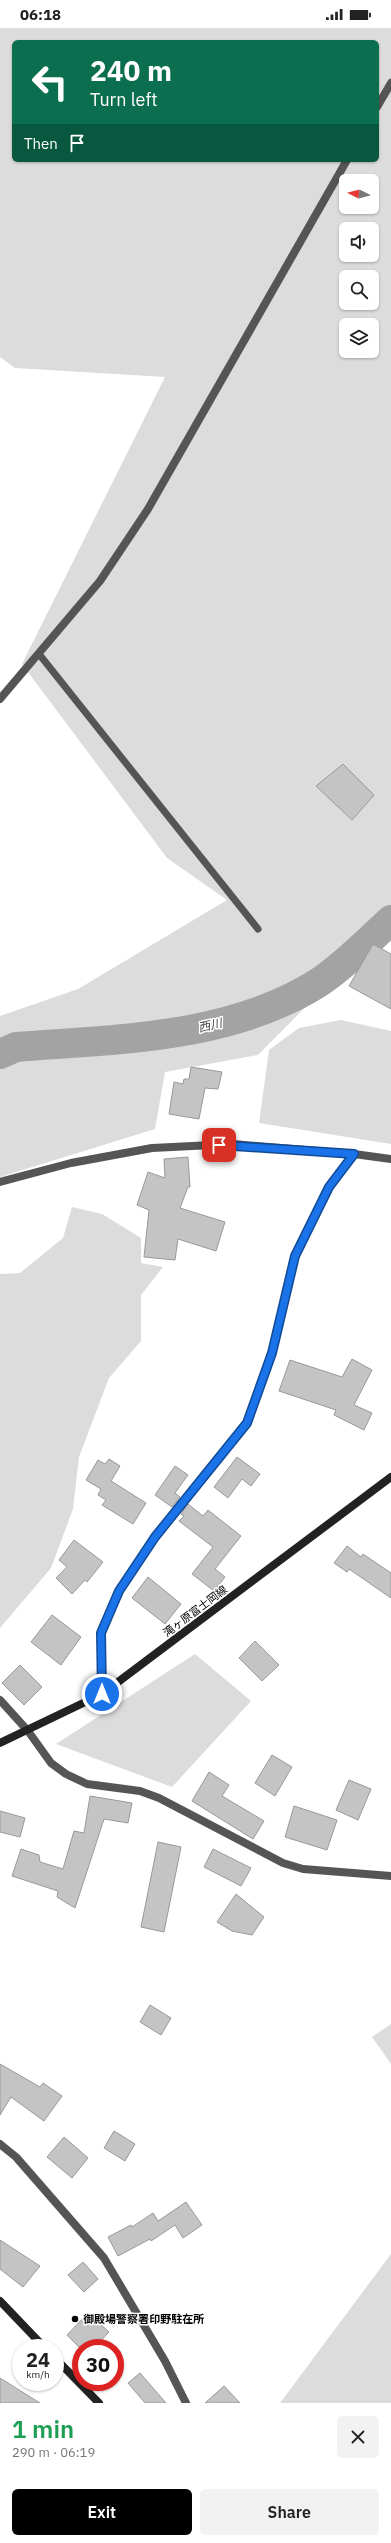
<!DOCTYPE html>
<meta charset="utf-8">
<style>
:root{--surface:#fff;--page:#f2f2f2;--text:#222;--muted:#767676;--accent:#000}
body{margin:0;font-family:"IBM Plex Sans","Noto Sans JP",sans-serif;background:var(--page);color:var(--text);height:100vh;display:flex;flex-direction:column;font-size:15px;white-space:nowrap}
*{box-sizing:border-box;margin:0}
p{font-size:13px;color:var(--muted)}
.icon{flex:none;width:22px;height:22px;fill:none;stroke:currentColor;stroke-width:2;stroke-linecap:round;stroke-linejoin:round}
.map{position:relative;height:2375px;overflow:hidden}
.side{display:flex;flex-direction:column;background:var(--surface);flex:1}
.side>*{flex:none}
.guide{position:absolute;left:12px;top:12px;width:367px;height:122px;border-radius:6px;box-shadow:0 1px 3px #0004;background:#0b6e4f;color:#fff;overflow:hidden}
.needle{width:26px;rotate:276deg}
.tools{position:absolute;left:339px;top:146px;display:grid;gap:8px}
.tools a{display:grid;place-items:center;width:40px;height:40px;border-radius:6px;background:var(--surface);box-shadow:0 1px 3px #0004;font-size:20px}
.speed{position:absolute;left:12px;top:2311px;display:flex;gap:8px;font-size:20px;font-weight:700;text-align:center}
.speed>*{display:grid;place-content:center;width:52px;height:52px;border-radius:50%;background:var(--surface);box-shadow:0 1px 3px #0004;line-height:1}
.speed small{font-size:10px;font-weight:400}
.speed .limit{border:6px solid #d22;background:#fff;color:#111}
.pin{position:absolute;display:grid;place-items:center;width:34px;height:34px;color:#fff;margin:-17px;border-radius:8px;box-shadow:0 2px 6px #0006}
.me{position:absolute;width:44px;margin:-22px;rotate:0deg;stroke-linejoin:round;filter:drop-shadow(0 0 3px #0008)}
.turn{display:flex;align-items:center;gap:14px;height:84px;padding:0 12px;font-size:18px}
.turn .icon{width:52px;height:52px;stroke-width:2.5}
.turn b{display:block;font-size:28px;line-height:34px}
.then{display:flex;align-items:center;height:38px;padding:0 12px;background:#0003;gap:8px;font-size:15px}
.round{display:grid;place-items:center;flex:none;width:42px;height:42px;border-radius:6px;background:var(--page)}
.headline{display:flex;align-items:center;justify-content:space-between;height:68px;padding:0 12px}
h1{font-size:24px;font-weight:600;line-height:30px;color:#1e9e55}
.primary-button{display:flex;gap:8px;margin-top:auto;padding:8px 12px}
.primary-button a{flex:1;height:46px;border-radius:6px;background:var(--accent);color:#fff;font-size:16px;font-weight:600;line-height:46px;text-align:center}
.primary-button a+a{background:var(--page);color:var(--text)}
.status{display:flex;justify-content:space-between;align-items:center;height:28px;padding:0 20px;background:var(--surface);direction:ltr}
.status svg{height:11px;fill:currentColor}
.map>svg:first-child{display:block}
.green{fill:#dcdcdc;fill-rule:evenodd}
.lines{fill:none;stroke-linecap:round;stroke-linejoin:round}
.river{stroke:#a3a3a3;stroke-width:30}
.building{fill:#c4c4c4;stroke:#999}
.service{stroke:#555;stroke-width:7}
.minor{stroke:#555;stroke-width:8}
.secondary{stroke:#222;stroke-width:8}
.route-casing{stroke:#114b97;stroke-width:10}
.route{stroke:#1a73e8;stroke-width:7}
.poi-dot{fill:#000;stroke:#fff;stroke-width:1.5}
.labels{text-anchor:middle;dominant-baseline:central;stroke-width:3;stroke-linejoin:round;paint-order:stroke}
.street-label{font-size:11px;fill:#000;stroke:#fff}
.poi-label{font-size:11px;font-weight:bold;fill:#000;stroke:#fff;text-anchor:start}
.water-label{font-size:12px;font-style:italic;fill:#444;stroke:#fff}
</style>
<div class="status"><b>06:18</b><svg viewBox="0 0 49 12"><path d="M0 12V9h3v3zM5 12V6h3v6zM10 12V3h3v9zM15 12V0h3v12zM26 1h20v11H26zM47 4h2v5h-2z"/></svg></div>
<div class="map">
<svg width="391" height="2375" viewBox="0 0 391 2375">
<rect width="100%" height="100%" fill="#fff"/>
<!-- green -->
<g class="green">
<path d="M0 0H391V893L258 1027 165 1044 155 1101 0 1149V988L78 961 227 872 167 830 22 636 165 349 15 340 0 329ZM14 14H377V132H14ZM346 153H372V179H346ZM346 201H372V227H346ZM346 249H372V275H346ZM346 297H372V323H346Z"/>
<polygon points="341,992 391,1003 391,1116 259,1095 269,1022 299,1000"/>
<polygon points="72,1179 102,1186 141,1210 141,1235 163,1239 141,1267 141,1313 109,1350 79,1429 73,1481 51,1540 0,1600 0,1246 20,1245 63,1210"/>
<polygon points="195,1626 251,1673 172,1759 56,1716"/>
<polygon points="391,1996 391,2036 372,2009"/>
<polygon points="391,2226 391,2375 280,2375"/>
</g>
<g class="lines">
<!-- river -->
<path class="river" d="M0 1026 16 1019C117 1011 229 1011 318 955 344 938 368 913 391 892"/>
</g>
<!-- building -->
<g class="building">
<polygon points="343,736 374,767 352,792 316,758"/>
<polygon points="373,916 391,926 391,981 349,958"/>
<polygon points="191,1039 222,1044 218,1061 205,1060 199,1091 169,1086 174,1054 183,1056 184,1051 189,1051"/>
<polygon points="188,1129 190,1159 188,1159 180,1180 225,1194 216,1223 178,1211 175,1232 144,1229 149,1182 137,1177 148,1144 165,1150 164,1131"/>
<polygon points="352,1331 372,1342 354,1377 372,1385 364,1402 334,1387 336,1382 279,1363 290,1332 342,1349"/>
<polygon points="237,1429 260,1446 251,1458 242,1451 228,1470 214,1459"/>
<polygon points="109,1431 120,1438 111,1453 146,1475 133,1496 102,1477 106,1472 98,1467 101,1461 86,1452 98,1432 105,1436"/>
<polygon points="175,1438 188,1447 175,1465 180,1469 172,1479 155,1467"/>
<polygon points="188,1476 203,1488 208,1482 241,1508 215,1541 225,1549 214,1563 192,1546 213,1519 179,1493 184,1488 181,1486"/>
<polygon points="74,1512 103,1534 87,1554 85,1552 72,1566 56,1550 67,1539 59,1532"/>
<polygon points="347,1518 361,1529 363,1526 391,1545 391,1570 349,1541 347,1544 334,1535"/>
<polygon points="148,1549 181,1576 165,1596 132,1570"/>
<polygon points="52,1587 81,1609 61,1637 31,1614"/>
<polygon points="255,1613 279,1637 262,1653 239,1630"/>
<polygon points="20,1637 42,1659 24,1677 2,1655"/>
<polygon points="272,1727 292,1739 275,1768 255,1755"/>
<polygon points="209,1744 229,1757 222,1768 264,1793 253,1811 192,1773"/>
<polygon points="349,1752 371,1761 358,1792 336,1782"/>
<polygon points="90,1768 132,1775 128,1795 104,1791 75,1880 57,1869 58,1863 12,1848 21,1821 39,1827 40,1834 63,1841 74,1803 84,1805"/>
<polygon points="294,1778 337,1792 327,1822 285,1809"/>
<polygon points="0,1783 25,1790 20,1809 0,1804"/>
<polygon points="158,1814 181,1819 164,1904 141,1899"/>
<polygon points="213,1821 251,1840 241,1858 204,1839"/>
<polygon points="236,1866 264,1889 252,1907 232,1903 217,1894"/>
<polygon points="150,1977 171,1990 161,2007 140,1994"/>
<polygon points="0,2036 40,2059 43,2055 62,2068 44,2093 11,2069 0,2087"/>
<polygon points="114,2103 135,2116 125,2133 104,2120"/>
<polygon points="64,2109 88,2130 72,2150 47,2129"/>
<polygon points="186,2174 202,2197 183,2210 175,2197 151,2213 150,2211 118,2228 108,2209 131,2197 132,2199 153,2185 158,2193"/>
<polygon points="0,2212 40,2238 23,2259 0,2241"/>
<polygon points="83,2234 98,2251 84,2264 68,2247"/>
<polygon points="88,2285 109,2304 94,2320 80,2320 67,2307"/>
<polygon points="140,2345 166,2375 145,2375 128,2355"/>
<polygon points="0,2350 40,2375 0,2375"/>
<polygon points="224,2358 240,2375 205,2375"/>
</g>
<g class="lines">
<!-- service -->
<polyline class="service" points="39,626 258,901"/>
<!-- minor -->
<g class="minor">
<polyline points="377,79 391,55"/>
<polyline points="0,671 100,553 148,481 347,132"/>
<polyline points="0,1154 71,1135 152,1120 233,1116 354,1126 391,1131"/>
<polyline points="102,1666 101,1605 119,1563 155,1509 247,1395 272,1325 295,1228 329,1159 354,1126"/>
<polyline points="0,1672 28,1703 51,1735 66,1746 87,1756 140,1763 159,1770 283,1835 303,1841 391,1848"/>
<polyline points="0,2116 16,2129 104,2230 165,2333 186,2375"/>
</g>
<!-- secondary -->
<g class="secondary">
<polyline points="0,1715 102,1666 391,1449"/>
<polyline points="0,2273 45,2320"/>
<polyline points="55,2330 99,2375"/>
</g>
</g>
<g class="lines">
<!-- route casing -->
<g class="route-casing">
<polyline id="route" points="102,1666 101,1605 119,1563 155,1509 247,1395 272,1325 295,1228 329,1159 354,1126 219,1117"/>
</g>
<!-- route -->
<use href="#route" class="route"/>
</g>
<!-- markers -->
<circle class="poi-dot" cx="75" cy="2291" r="4"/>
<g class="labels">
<!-- street labels -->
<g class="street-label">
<text transform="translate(195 1583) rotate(-37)">滝ヶ原富士岡線</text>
</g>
<!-- poi labels -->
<g class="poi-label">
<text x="83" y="2291">御殿場警察署印野駐在所</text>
</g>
<!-- water labels -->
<g class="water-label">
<text transform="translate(210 997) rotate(-13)">西川</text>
</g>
</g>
</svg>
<div class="tools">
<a><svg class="needle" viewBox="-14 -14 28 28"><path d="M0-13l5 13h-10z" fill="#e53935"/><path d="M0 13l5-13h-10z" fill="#767676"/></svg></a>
<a><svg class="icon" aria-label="sound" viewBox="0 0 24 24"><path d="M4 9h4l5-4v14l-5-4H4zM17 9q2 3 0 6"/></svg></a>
<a><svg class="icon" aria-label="search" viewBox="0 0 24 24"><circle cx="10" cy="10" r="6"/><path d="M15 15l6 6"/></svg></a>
<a><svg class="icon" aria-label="layers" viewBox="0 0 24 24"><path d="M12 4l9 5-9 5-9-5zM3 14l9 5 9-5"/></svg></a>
</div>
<div class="speed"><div>24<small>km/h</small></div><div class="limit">30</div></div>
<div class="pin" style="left:219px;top:1117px;background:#d93025"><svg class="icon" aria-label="arrive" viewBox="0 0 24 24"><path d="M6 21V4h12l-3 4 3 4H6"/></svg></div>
<svg class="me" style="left:102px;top:1666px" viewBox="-20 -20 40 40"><circle r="17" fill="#1a73e8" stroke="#fff" stroke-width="3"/><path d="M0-11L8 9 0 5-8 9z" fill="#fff"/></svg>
<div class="guide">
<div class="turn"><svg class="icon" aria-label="left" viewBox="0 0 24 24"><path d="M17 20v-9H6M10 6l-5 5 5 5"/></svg><div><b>240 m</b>Turn left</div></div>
<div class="then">Then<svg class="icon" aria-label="arrive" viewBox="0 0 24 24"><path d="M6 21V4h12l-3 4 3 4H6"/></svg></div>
</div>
</div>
<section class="side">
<div class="headline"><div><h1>1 min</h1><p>290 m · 06:19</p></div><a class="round"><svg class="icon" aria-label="close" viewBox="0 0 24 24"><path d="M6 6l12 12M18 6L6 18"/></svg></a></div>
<div class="primary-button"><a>Exit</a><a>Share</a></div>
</section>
